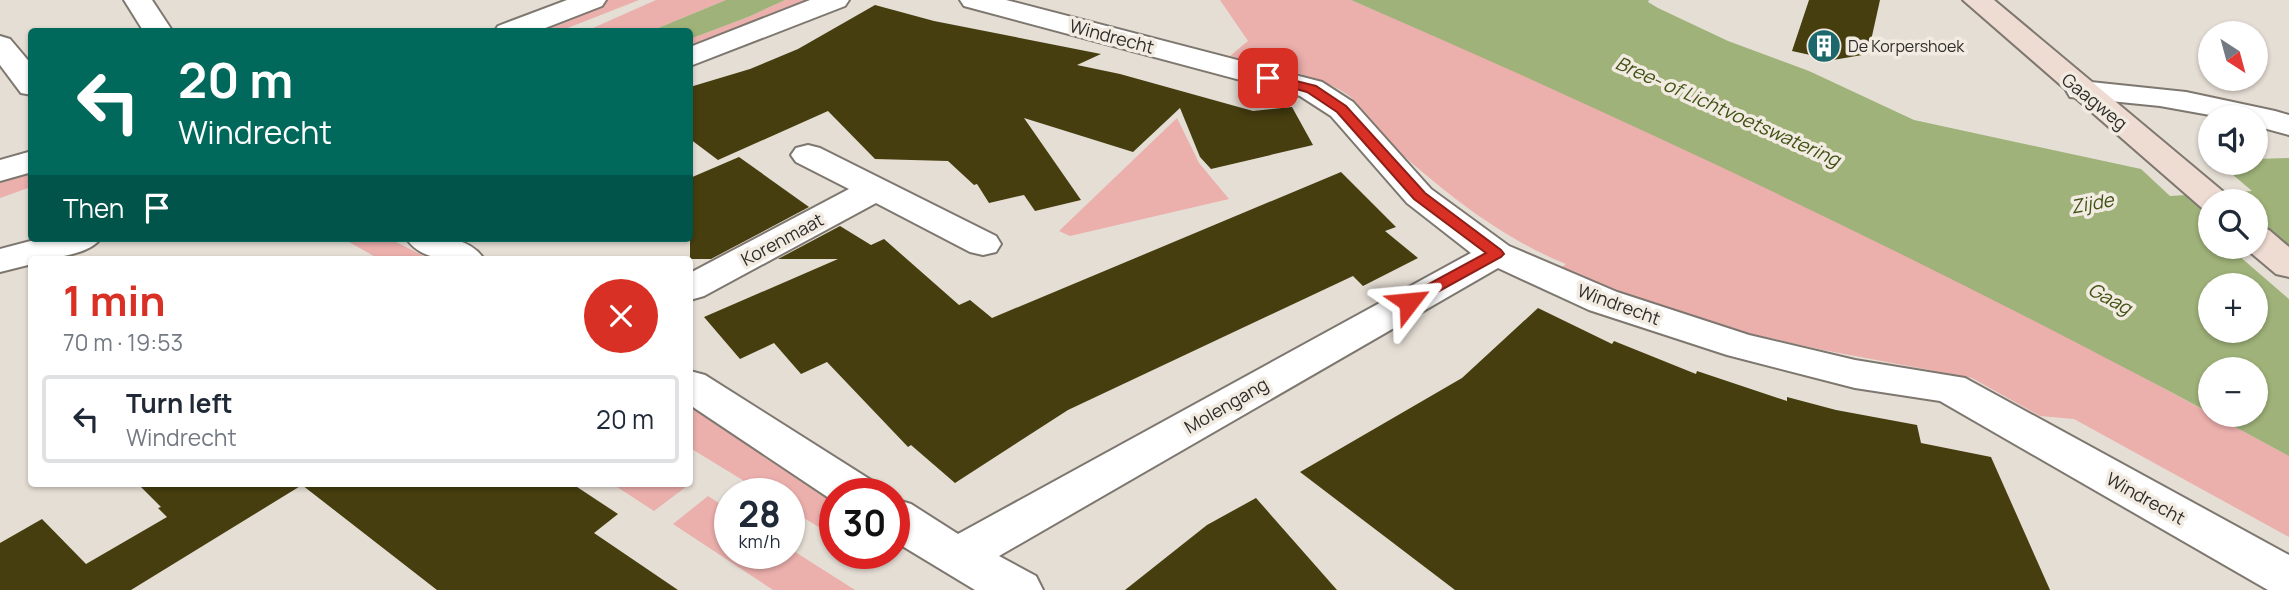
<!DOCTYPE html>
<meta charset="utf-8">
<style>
:root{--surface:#fff;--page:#f2f2f3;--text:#1f2937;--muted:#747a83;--line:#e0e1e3;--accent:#d93025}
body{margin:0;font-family:Manrope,sans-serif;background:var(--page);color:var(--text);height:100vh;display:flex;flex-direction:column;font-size:26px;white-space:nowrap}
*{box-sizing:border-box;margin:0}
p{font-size:23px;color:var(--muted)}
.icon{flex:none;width:38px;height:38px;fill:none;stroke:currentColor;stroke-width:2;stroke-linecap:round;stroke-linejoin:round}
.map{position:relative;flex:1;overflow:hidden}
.drawer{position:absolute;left:28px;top:256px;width:665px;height:231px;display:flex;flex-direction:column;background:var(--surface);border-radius:7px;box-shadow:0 2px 5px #0004}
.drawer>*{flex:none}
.banner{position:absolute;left:28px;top:28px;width:665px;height:214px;border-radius:7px;box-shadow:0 2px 5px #0004;background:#00695c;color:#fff;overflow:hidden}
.needle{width:46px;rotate:144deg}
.controls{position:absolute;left:2198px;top:21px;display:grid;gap:14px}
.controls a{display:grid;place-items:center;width:70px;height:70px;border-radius:50%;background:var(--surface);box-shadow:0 2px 5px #0004;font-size:35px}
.speed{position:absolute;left:714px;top:478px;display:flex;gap:14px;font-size:35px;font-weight:700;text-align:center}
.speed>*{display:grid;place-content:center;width:91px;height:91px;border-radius:50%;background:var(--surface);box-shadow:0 2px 5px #0004;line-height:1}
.speed small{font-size:18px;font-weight:400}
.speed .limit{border:10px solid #d22;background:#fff;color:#111}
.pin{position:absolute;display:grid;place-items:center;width:60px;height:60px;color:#fff;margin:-30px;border-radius:14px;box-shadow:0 4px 10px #0006}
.me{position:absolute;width:77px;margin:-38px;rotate:61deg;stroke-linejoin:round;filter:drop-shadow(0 0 5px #0008)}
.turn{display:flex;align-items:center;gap:24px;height:147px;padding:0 35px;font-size:32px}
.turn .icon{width:91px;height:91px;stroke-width:2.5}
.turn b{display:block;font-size:49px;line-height:60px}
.then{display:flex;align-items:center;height:66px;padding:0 35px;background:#0003;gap:14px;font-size:26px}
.round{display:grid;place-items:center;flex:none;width:74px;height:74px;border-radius:37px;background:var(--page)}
.headline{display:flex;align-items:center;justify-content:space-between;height:119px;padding:0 35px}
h1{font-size:42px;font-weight:700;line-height:52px;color:var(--accent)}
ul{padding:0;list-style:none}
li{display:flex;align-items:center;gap:21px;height:88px;margin:0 14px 10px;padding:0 21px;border:4px solid var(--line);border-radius:7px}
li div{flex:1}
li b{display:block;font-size:26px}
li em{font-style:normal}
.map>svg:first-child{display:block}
.green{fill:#ebafac}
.water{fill:#9fb279;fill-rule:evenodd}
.building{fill:#463e0f}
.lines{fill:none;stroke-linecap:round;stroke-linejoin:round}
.street-casing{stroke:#7d776f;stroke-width:4}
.secondary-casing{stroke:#7d776f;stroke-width:4}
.street{fill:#fff;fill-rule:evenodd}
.secondary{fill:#eedbd1;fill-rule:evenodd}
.route{fill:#d93025;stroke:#8d1f18;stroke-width:2}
.labels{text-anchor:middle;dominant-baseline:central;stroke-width:7;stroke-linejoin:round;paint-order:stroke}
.far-poi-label{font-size:16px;fill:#2f2d29;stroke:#f2ebe2;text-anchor:start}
.street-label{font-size:18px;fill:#2f2d29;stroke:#f2ebe2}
.water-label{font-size:19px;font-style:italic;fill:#405213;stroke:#f2ebe2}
</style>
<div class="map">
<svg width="2289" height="590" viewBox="0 0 2289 590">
<rect width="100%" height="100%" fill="#e5ded5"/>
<!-- green -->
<g class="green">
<polygon points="605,0 639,0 560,31 523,32"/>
<polygon points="656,0 726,0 651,31 584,32"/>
<polygon points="785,0 817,0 690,50 690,39 748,17"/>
<path d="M1220 0H1351L1493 61 1747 178 2026 314 2289 456V537L2074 419 2040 416 1972 378 1823 350 1698 322 1589 282 1561 268 1566 264C1496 236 1437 186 1381 136 1369 124 1361 104 1348 95 1318 74 1265 66 1230 56L1248 41Z"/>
<polygon points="1177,118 1199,163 1229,199 1070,236 1059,231"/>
<polygon points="31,171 31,187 0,198 0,183"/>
<polygon points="342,238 388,238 430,259 379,259"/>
<polygon points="690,406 835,502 835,526 827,532 789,509 789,494 764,493 690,448"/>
<polygon points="611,483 681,483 687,486 654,511"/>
<polygon points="708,496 730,510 730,553 789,553 789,548 855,590 773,590 673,524"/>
</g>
<!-- water -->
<g class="water">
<polygon points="726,0 785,0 748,17 690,39 690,32 651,31"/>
<path d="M1351 0H1649L1648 2 1658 8 1728 41 1809 71 1914 120 2141 169 2170 196 2252 191 2219 163H2256V159L2289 158V245L2231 249 2289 299V456L2213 415H2256V369H2210V413C1930 263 1643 126 1351 0ZM2210 201H2256V247H2210ZM2210 285H2256V331H2210Z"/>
</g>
<!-- building -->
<g class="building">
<polygon points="1809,0 1880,0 1868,54 1833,60 1792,51"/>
<polygon points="875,5 934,21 1101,54 1077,65 1120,74 1253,111 1292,107 1313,145 1211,169 1200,157 1180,108 1133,152 1024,118 1081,200 1035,211 1024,195 989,203 977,184 974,185 948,161 875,159 828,111 718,160 690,139 690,87 750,69 798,49"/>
<polygon points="739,157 809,207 711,259 690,259 690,178"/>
<polygon points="1341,172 1396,227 1385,231 1418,258 1363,286 1353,276 1068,410 955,483 911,445 908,447 827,362 801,374 774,343 740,359 704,317 838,259 778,259 840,226 871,245 884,239 959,305 970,300 992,318"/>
<polygon points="1538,308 1612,344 1614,341 1696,374 1697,371 1787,401 1787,397 1836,410 1917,425 1921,443 1991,457 2050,590 1455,590 1300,472 1462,378"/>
<polygon points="137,483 571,483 618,514 594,533 678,590 437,590 302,485 131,590 0,590 0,543 42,519 86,564 167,517 158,508 161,507"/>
<polygon points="1256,498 1337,590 1125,590 1207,525"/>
</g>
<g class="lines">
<!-- street casing -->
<g class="street-casing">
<g id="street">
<polygon points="124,0 152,0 173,32 144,32"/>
<polygon points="567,0 606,0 602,6 535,32 494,32 498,26"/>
<polygon points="810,0 849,0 845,6 690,66 690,47"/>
<polygon points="960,0 1006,0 1322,82 1353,102 1431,189 1509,246 1617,292 1749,335 1855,360 1965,378 2289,555 2289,590 2268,590 1940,401 1855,388 1727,355 1589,310 1498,268 999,556 1036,576 1043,590 975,590 894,541 894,499 911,504 958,534 1471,253 1407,203 1331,116 1300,96 964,6"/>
<polygon points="0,36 10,39 32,65 32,95 21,93 0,65"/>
<polygon points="2081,81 2186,92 2275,111 2289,115 2289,135 2256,126 2256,117 2221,117 2160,106 2070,97 2066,90 2070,83"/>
<polygon points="808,145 820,148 996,236 1001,244 996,252 983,255 970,252 876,203 704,296 690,300 690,273 849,189 796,162 791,155 796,148"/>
<polygon points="32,151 32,172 0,181 0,160"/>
<path d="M42 238H101C89 255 51 259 32 259V264L0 272V249Z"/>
<path d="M406 238C433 238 466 233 484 259 456 259 423 264 406 238Z"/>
<polygon points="690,371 705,375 874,482 881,494 835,494 835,502 690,405"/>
</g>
</g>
<!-- secondary casing -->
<g class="secondary-casing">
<g id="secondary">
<polygon points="1963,0 1994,0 2226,194 2231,201 2210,201 2210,211 2202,208"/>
<polygon points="2256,227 2269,230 2289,247 2289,277 2276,274 2244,247 2256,247"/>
</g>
</g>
<!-- street -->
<use href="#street" class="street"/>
<!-- secondary -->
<use href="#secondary" class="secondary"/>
</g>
<!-- route -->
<polygon class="route" points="1268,74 1316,86 1346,106 1425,193 1501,250 1504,254 1501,257 1414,305 1403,305 1401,302 1403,298 1486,253 1414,199 1337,112 1307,92 1264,80 1264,75"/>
<!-- icons -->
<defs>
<g id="building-disc" transform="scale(1.75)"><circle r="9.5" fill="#1c696d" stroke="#f2ebe2"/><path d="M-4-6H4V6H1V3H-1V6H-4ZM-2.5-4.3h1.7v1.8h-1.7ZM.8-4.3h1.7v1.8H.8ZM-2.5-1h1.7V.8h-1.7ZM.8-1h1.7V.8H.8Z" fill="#fff"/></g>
</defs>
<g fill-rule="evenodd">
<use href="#building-disc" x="1824" y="46"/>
</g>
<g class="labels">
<!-- far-poi labels -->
<g class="far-poi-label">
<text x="1848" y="46">De Korpershoek</text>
</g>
<!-- street labels -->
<g class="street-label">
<text transform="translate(1112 36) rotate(15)">Windrecht</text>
<text transform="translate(2095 101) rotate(39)">Gaagweg</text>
<text transform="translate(782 239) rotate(-28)">Korenmaat</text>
<text transform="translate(1619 304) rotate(20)">Windrecht</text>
<text transform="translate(1226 405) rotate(-30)">Molengang</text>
<text transform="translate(2146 498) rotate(29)">Windrecht</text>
</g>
<!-- water labels -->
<g class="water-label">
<text transform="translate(1728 111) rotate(24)">Bree- of Lichtvoetswatering</text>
<text transform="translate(2092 203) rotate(-10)">Zijde</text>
<text transform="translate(2110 298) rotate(28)">Gaag</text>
</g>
</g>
</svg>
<div class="controls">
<a><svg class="needle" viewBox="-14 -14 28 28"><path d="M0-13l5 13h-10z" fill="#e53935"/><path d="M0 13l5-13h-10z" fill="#747a83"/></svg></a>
<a><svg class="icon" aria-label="sound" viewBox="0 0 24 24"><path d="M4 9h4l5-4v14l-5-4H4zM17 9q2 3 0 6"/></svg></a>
<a><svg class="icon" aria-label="search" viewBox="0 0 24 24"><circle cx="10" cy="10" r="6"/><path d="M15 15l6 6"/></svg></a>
<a>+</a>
<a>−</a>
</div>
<div class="speed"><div>28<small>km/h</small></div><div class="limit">30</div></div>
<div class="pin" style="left:1268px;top:78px;background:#d93025"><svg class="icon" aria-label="arrive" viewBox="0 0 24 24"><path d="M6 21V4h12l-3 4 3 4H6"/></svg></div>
<svg class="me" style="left:1409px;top:302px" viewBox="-20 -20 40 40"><path d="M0-17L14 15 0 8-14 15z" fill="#d93025" stroke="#fff" stroke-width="4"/></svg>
<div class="banner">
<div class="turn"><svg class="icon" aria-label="left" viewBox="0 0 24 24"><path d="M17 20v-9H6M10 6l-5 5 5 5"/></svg><div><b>20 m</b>Windrecht</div></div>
<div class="then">Then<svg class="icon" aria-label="arrive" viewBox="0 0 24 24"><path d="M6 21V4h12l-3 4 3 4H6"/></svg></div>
</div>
<section class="drawer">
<div class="headline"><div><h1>1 min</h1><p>70 m · 19:53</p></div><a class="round" style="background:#d93025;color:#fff"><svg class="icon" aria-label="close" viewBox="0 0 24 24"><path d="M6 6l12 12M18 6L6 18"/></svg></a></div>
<ul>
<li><svg class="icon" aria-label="left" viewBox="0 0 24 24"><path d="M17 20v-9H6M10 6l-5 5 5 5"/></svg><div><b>Turn left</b><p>Windrecht</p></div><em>20 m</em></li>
</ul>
</section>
</div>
